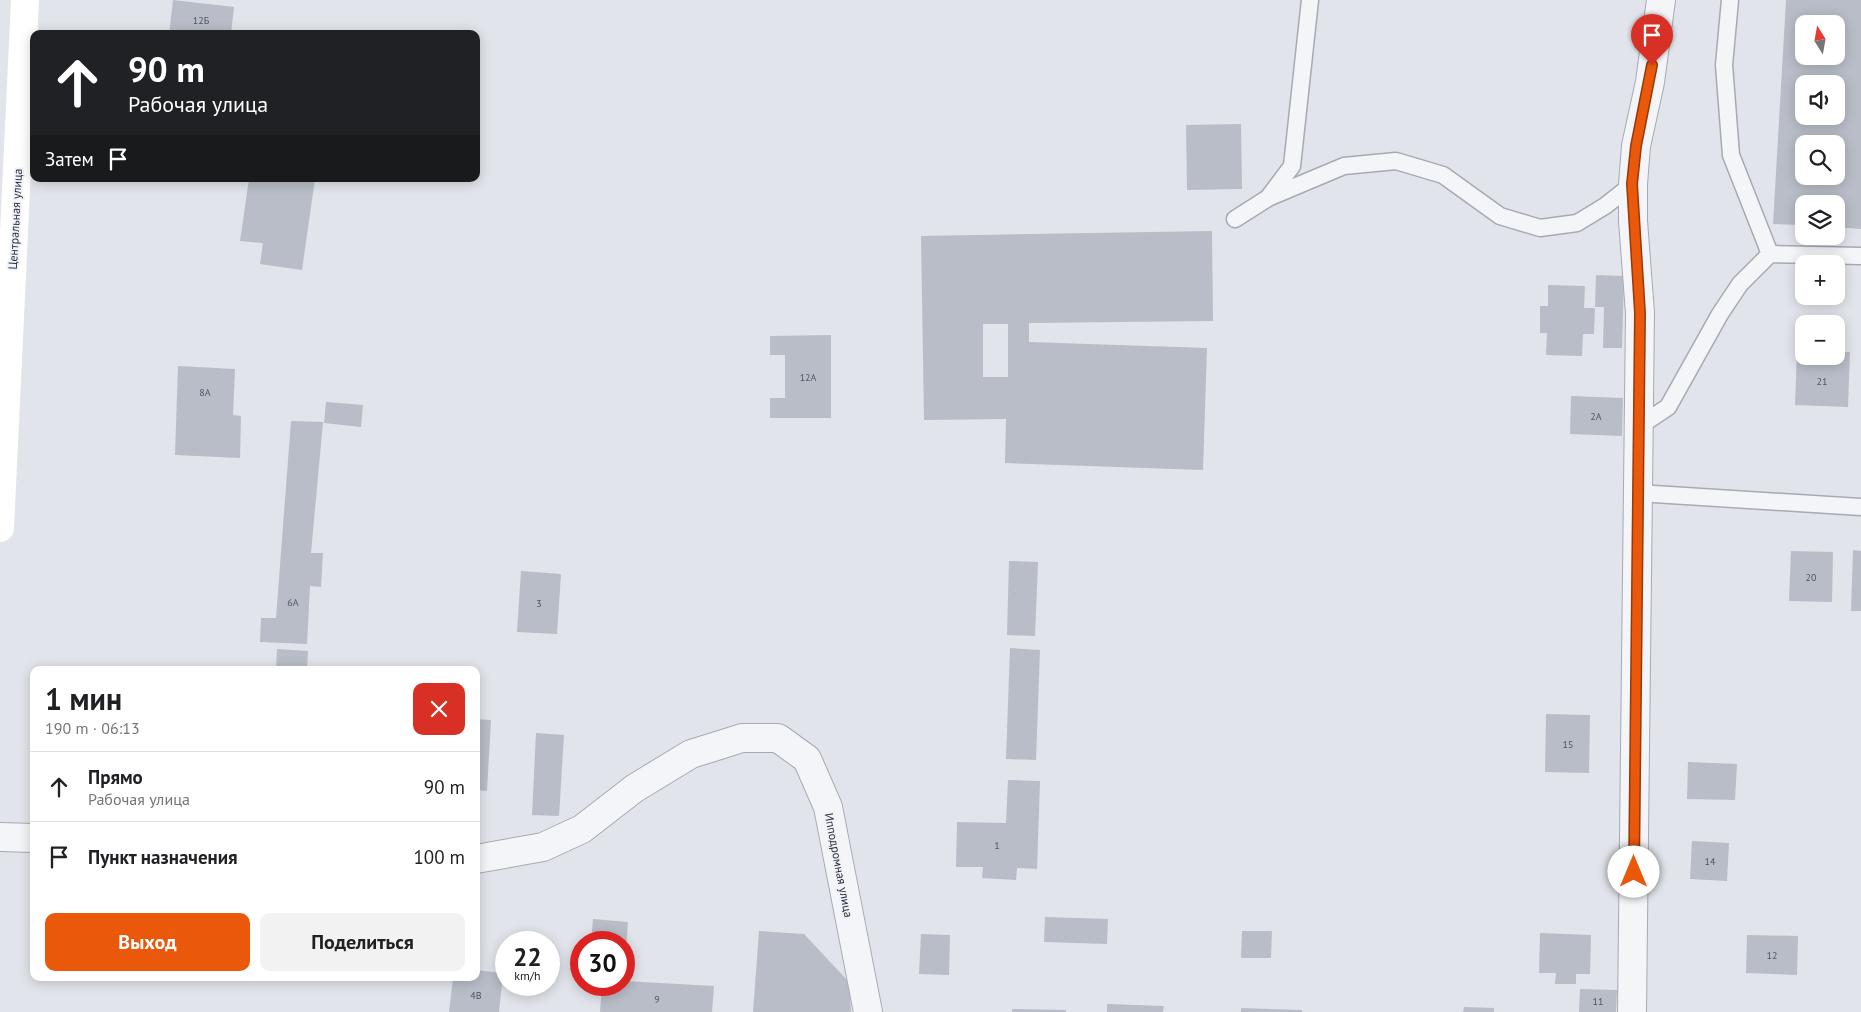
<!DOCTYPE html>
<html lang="ru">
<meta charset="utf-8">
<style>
:root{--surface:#fff;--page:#f2f2f2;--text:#202124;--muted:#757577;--line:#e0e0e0;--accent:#ea580c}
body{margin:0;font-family:"PT Sans",sans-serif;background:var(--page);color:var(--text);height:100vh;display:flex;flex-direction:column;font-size:19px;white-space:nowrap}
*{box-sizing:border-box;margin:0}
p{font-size:16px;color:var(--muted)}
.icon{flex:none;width:28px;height:28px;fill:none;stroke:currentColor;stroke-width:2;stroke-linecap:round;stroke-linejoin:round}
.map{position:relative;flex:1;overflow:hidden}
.details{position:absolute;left:30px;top:666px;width:450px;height:315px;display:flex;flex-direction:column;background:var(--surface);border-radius:10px;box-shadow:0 2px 12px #0003}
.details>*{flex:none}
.guide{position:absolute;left:30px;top:30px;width:450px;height:152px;border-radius:10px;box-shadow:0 2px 12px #0003;background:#202124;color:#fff;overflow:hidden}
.needle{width:32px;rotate:349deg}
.fabs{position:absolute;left:1795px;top:15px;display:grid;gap:10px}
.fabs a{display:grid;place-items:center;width:50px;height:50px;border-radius:10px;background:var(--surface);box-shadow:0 2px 12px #0003;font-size:25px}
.speed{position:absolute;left:495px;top:931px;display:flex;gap:10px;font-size:25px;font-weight:700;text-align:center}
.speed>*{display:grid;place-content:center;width:65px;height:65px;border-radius:50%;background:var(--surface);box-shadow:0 2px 12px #0003;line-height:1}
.speed small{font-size:12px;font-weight:400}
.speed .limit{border:8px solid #d22;background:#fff;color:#111}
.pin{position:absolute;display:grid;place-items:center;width:42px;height:42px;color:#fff;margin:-51px -21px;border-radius:50% 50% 50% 0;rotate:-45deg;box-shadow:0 0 5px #0007}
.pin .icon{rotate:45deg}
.me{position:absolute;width:55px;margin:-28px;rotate:0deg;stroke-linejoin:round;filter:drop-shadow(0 0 4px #0008)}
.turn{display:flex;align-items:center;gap:18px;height:105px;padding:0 15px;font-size:22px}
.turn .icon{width:65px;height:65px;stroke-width:2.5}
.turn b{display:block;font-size:35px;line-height:42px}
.then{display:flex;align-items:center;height:48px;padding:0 15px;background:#0003;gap:10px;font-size:19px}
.round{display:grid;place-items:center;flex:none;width:52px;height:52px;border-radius:10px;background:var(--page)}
.headline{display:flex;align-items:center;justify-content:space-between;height:85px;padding:0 15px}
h1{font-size:30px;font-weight:700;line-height:38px}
.primary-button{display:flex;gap:10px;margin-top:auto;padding:10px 15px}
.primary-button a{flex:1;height:58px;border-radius:10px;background:var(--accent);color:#fff;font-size:20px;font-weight:700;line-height:58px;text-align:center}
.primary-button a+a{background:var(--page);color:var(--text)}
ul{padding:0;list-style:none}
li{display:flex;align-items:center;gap:15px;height:70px;padding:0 15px;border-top:1px solid var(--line)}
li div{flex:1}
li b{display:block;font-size:19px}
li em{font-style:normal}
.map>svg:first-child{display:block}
.building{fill:#b8bdc7;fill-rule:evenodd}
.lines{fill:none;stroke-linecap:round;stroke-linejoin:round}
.lane-casing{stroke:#a6aab4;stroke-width:19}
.street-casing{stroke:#a6aab4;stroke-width:30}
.lane{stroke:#f4f5f8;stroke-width:16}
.street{stroke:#f4f5f8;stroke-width:28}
.secondary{stroke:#fff;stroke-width:28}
.route-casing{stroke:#983908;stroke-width:12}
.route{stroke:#ea580c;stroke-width:9}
.labels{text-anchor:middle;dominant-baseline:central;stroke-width:4;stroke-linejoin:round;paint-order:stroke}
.number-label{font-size:10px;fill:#4d5363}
.street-label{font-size:12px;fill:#293042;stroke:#f1f3f7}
</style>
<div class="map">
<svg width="1861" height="1012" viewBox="0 0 1861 1012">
<rect width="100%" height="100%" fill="#e1e4ea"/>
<!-- building -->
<g class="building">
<polygon points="173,0 234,7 231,34 169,34"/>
<path d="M1786 0H1861V229L1836 227V204H1804V225L1773 224ZM1804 24H1836V56H1804ZM1804 84H1836V116H1804ZM1804 144H1836V176H1804Z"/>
<polygon points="1241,124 1242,189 1187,190 1186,125"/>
<polygon points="249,179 315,179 302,270 260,264 263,243 240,241"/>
<path d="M1212 231 1213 321 1029 323V342L1207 348 1203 470 1005 463 1006 419 924 420 921 236ZM983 324H1008V377H983Z"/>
<polygon points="1596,275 1624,276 1622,348 1603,348 1604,307 1595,307"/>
<polygon points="1548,285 1585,286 1584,308 1595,308 1594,334 1583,334 1582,356 1546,355 1547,333 1540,333 1540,306 1548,306"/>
<polygon points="831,335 831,418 770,418 770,398 785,398 785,355 770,355 770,336"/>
<polygon points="1797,350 1804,350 1804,356 1836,356 1836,352 1850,352 1848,407 1795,405"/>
<polygon points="178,366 235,369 233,415 241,416 240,458 175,455"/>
<polygon points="1571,396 1623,398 1622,436 1570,434"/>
<polygon points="326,402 363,405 361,427 324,423"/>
<polygon points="291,421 323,422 311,553 323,553 321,587 310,586 307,644 260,642 261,618 276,618"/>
<polygon points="1853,550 1861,551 1861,611 1851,611"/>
<polygon points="1791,551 1833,552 1832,602 1789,601"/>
<polygon points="1009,561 1038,562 1035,636 1007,635"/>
<polygon points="521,571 561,574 557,634 517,632"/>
<polygon points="1010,648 1040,650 1036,760 1006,759"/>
<polygon points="277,649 308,651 307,670 276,670"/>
<polygon points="1546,714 1590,715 1589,773 1545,772"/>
<polygon points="476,719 491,720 487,791 476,790"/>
<polygon points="536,733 564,735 559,816 532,815"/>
<polygon points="1688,762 1737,764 1735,800 1687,799"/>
<polygon points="1008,780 1040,781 1037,869 1017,868 1016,880 982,878 983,867 956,867 957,822 1006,823"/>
<polygon points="1692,841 1729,843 1727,881 1690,879"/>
<polygon points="1045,917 1108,919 1107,944 1044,942"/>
<polygon points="593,919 628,922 625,964 624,942 591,942"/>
<polygon points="759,931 804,934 849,982 851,1012 753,1012"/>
<polygon points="1242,931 1272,931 1271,958 1241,958"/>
<polygon points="1540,933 1591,935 1590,974 1576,974 1576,984 1555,984 1556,973 1539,973"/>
<polygon points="921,934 950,935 949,975 919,974"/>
<polygon points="1747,935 1798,936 1797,975 1746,973"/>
<polygon points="476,970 503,973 499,1012 449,1012 453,978 476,978"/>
<polygon points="624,981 714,986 712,1012 600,1012 602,985 624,985"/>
<polygon points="1580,989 1617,990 1616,1012 1579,1012"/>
<polygon points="1107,1004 1164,1006 1163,1012 1107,1012"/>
<polygon points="1464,1007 1494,1008 1494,1012 1463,1012"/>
<polygon points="1241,1008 1302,1010 1302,1012 1241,1012"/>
<polygon points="1012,1009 1066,1010 1066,1012 1012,1012"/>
</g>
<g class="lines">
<!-- lane casing -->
<g class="lane-casing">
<g id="lane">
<polyline points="1730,0 1724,65 1731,155 1770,254"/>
<polyline points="1268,198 1344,166 1396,161 1443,175 1500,216 1540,228 1577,223 1605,206 1633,184"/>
<polyline points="1235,219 1268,198 1292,166 1310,0"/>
<polyline points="1638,427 1668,407 1720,314 1740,284 1770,254 1861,256"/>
<polyline points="1638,493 1861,507"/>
</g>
</g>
<!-- street casing -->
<g class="street-casing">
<g id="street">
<polyline points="0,837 34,838"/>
<polyline points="476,859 543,847 582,829 635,788 691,754 742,738 778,738 807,759 828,807 868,1012"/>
<polyline points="1632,1012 1640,313 1633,221 1633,184 1636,146 1650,82 1661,0"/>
</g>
</g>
<!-- lane -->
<use href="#lane" class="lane"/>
<!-- street -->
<use href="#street" class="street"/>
<!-- secondary -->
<polyline class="secondary" points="0,528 25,0"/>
</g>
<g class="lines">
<!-- route casing -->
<g class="route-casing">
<polyline id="route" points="1634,872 1640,313 1632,184 1636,146 1652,65"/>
</g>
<!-- route -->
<use href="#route" class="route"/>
</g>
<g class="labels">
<!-- number labels -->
<g class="number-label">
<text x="201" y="20">12Б</text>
<text x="808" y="377">12А</text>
<text x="1822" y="381">21</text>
<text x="205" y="392">8А</text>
<text x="1596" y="416">2А</text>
<text x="1811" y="577">20</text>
<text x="293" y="602">6А</text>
<text x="539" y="603">3</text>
<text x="1568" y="744">15</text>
<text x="997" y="845">1</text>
<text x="1710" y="861">14</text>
<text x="1772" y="955">12</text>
<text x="476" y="995">4В</text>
<text x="657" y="999">9</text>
<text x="1598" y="1001">11</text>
</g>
<!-- street labels -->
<g class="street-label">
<text transform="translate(15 219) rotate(-87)">Центральная улица</text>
<text transform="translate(839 865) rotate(79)">Ипподромная улица</text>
</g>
</g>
</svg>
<div class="fabs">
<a><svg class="needle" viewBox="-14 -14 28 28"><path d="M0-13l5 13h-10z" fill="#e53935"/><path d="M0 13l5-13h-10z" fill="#757577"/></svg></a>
<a><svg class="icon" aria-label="sound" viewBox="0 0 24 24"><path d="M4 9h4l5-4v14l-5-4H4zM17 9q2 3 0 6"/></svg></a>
<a><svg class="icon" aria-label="search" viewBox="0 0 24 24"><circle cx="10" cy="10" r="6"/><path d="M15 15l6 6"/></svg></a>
<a><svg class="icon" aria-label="layers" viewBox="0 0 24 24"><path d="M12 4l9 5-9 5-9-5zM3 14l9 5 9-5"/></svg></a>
<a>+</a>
<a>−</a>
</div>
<div class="speed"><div>22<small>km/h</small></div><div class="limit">30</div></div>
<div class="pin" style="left:1652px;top:65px;background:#d93025"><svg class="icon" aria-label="arrive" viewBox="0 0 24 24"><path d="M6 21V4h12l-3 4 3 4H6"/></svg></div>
<svg class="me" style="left:1634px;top:872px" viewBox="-20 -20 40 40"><circle r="19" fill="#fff"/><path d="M0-13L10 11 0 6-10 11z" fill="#ea580c"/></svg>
<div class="guide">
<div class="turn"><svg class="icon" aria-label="ahead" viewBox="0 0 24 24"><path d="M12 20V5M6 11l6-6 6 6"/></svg><div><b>90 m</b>Рабочая улица</div></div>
<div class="then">Затем<svg class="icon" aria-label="arrive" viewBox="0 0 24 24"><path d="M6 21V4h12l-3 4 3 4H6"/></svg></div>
</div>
<section class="details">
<div class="headline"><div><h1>1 мин</h1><p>190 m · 06:13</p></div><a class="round" style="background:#d93025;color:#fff"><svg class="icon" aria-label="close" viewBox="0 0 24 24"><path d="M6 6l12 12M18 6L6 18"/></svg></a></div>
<ul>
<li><svg class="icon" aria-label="ahead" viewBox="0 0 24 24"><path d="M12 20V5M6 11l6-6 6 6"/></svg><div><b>Прямо</b><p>Рабочая улица</p></div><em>90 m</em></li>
<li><svg class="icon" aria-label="arrive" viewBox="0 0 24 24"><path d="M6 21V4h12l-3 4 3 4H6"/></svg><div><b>Пункт назначения</b></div><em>100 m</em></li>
</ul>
<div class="primary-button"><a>Выход</a><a>Поделиться</a></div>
</section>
</div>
